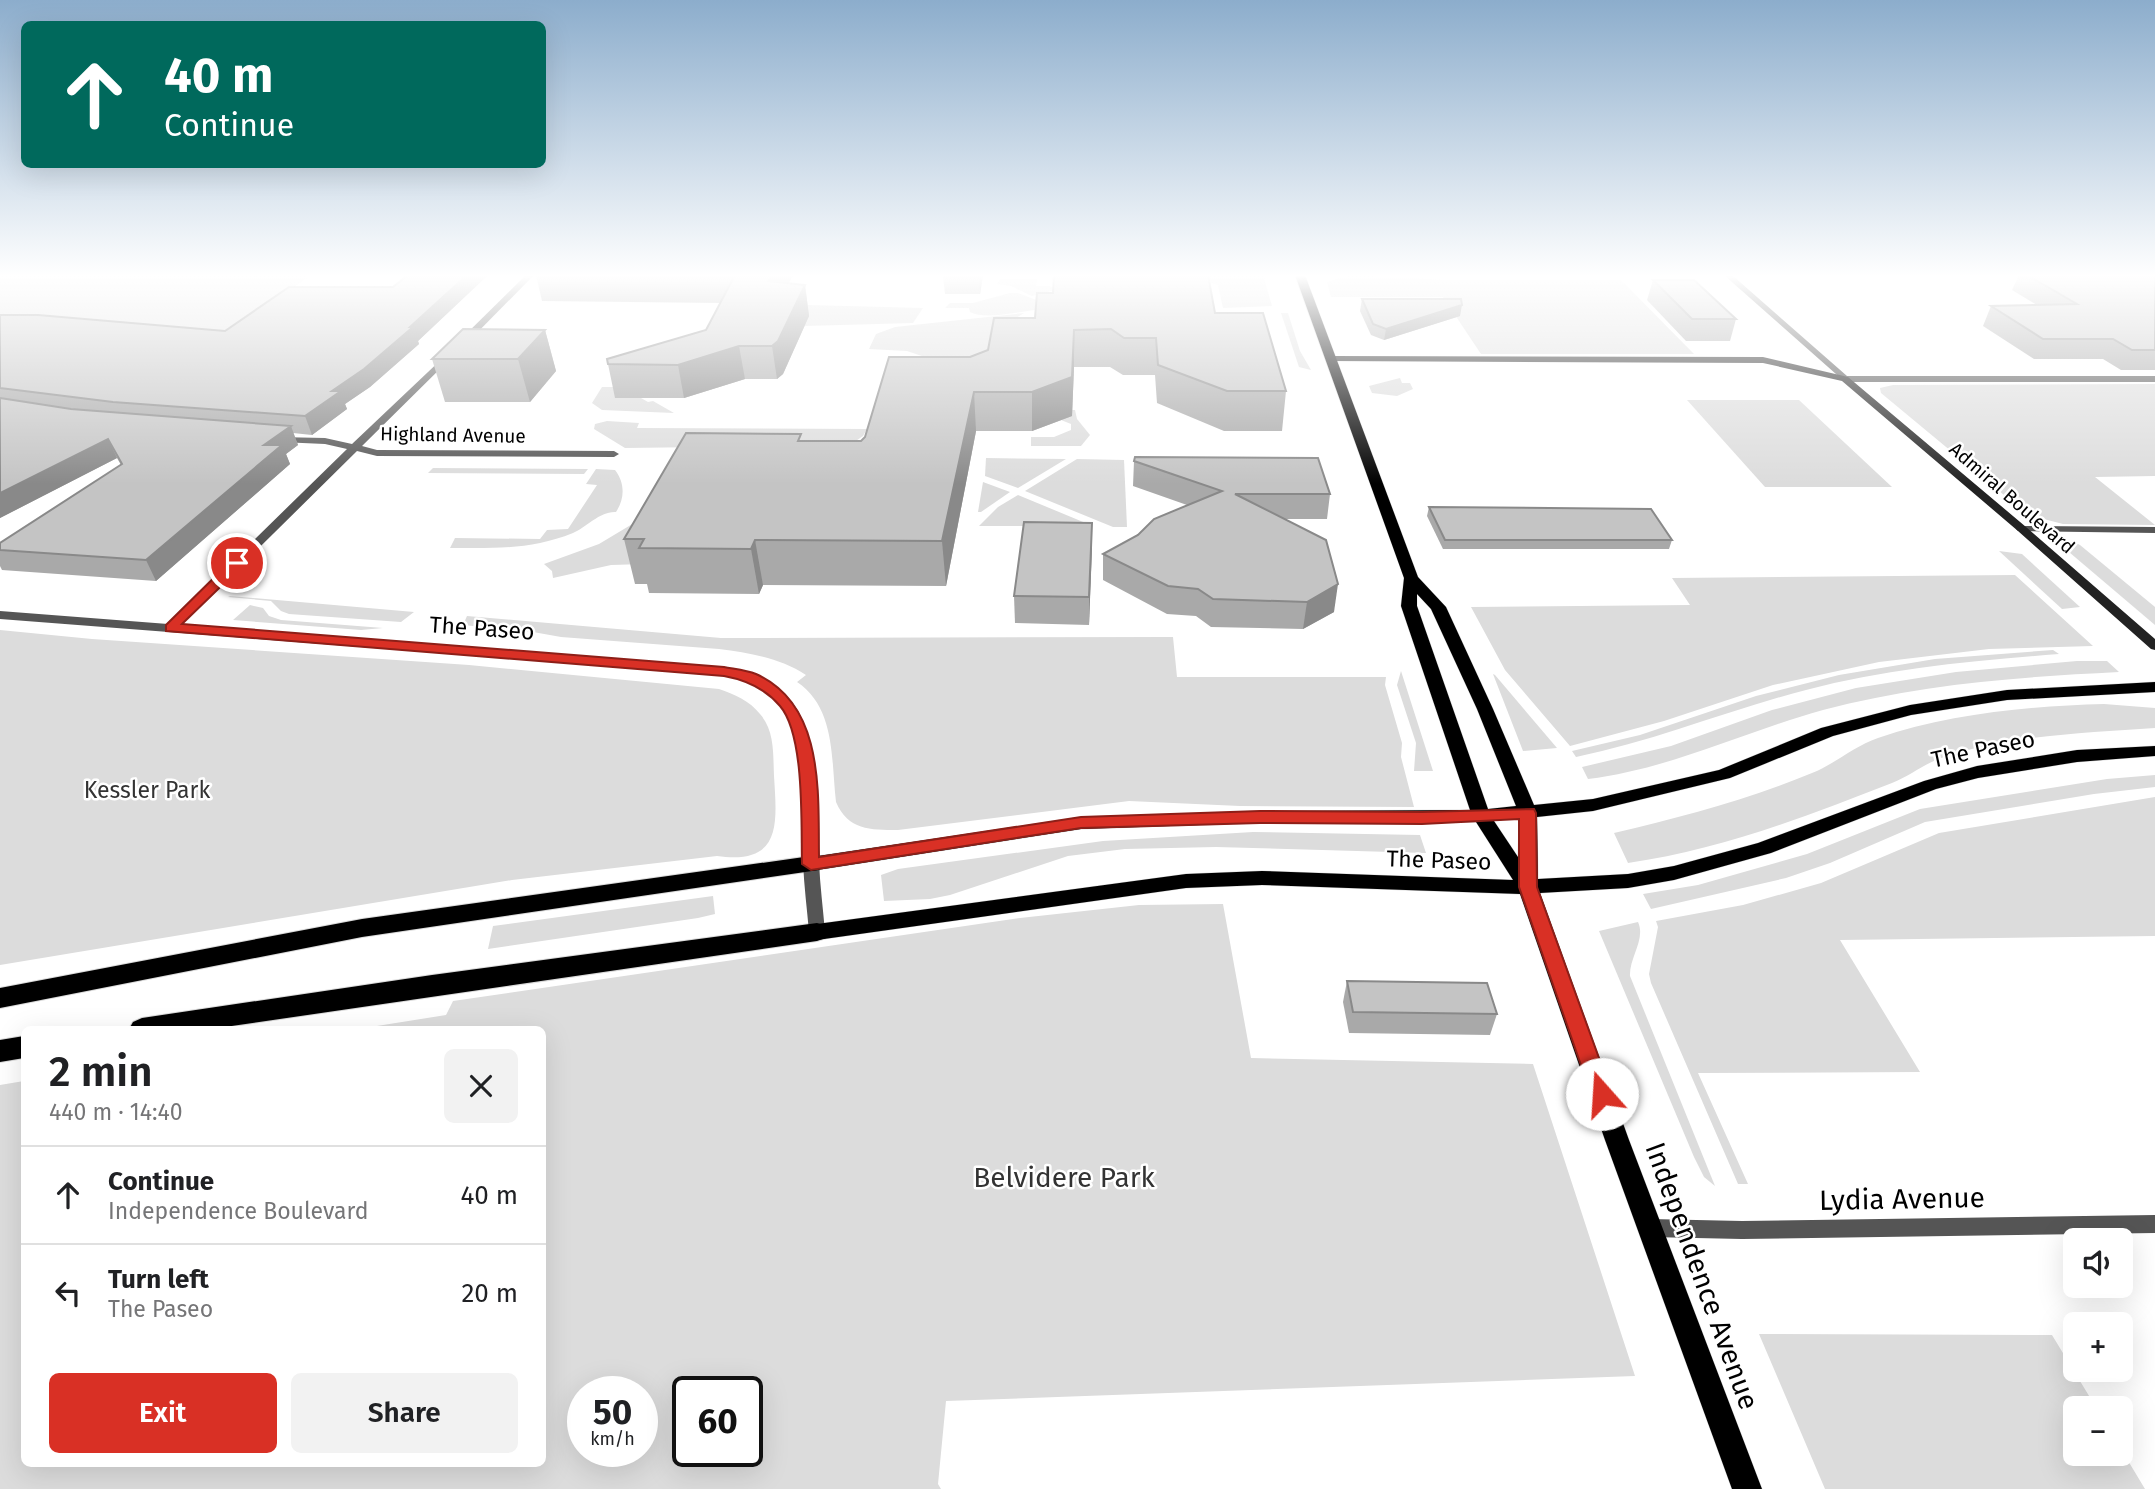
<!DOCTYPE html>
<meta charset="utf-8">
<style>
:root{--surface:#fff;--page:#f2f2f2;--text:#202124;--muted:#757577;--line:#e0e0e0;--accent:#d93025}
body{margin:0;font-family:"Fira Sans",sans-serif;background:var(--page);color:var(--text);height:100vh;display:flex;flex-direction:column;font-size:26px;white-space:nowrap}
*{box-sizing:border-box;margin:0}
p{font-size:23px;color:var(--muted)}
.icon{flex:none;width:38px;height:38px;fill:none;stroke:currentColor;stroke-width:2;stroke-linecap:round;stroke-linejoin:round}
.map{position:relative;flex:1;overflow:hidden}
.details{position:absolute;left:21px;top:1026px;width:525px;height:441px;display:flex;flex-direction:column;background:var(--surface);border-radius:10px;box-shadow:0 7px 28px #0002}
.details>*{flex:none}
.guide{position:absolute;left:21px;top:21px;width:525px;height:147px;border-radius:10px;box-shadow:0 7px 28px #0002;background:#00695c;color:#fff;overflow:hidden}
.controls{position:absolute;left:2063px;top:1228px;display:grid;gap:14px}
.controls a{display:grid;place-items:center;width:70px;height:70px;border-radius:10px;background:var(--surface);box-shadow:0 7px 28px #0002;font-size:35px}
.speed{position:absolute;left:567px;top:1376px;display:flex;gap:14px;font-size:35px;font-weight:700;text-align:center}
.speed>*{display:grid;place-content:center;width:91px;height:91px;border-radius:50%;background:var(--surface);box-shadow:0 7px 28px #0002;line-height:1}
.speed small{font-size:18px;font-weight:400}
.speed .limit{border:4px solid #111;border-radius:10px;background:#fff;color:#111}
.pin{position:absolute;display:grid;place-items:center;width:60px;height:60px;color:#fff;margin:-30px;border:4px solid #fff;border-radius:50%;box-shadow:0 2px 7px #0007}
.me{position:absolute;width:77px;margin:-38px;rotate:341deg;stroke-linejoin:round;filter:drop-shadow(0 0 5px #0008)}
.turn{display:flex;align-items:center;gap:24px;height:147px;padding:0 28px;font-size:32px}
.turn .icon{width:91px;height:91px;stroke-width:2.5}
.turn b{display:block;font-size:49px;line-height:60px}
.round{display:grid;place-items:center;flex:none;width:74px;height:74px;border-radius:10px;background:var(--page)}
.overview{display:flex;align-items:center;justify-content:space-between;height:119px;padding:0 28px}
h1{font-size:42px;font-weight:600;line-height:52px}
.cta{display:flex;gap:14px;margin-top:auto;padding:14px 28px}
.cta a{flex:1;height:80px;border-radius:10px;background:var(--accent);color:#fff;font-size:28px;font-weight:600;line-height:80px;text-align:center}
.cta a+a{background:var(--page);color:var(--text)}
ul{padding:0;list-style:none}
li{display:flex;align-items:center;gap:21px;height:98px;padding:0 28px;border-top:2px solid var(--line)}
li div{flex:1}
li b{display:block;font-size:26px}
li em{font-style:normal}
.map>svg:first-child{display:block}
.green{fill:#dcdcdc;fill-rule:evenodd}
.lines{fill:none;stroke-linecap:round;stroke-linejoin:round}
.primary-casing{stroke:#dbdbdb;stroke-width:1}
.highway-casing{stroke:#dbdbdb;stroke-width:2}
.street{fill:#555;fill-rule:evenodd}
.secondary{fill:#222;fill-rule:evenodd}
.primary{fill:#000;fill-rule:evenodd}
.highway{fill:#000;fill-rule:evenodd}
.wall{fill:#a9a9a9}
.shaded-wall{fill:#898989}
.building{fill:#c4c4c4;stroke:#898989;stroke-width:2}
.route{fill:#d93025;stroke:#8d1f18;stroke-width:2}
.labels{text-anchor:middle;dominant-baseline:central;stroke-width:5;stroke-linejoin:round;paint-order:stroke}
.far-street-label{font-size:19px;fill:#000;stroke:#fff}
.street-label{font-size:23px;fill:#000;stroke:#fff}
.park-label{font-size:23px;fill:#333;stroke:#fff}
.near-park-label{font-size:28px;fill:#333;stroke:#fff}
.near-street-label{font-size:28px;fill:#000;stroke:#fff}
</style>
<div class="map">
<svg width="2155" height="1489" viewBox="0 0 2155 1489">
<rect width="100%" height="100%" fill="#fff"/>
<!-- green -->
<g class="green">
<polygon points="0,275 311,275 223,337 0,319"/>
<polygon points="1163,275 1263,275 1272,306 1223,308 1218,285 1188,276"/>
<polygon points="1349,275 1448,280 1621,280 1694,354 1481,354 1443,297 1331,297 1327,282"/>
<polygon points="1000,279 1037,279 1036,286 1050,286 1055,290 1032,296 1011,286 997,284"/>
<path d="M1010 293H1018L1039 301 1035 310C1015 312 987 320 970 312L969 308H945L950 303H973Z"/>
<polygon points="807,305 923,308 913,323 804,326"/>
<polygon points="1024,313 1013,320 994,358 925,357 907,351 869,349 876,334 895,327"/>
<polygon points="1281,313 1288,313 1300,351 1311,370 1299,367"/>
<polygon points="1400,378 1402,383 1410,383 1413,389 1397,396 1372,393 1369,386"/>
<polygon points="2155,384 2155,476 2095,477 2155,525 2063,524 2028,515 1881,393 1880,388 1893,385"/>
<polygon points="602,387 629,387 634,394 648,402 653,401 674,413 602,410 592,403"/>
<polygon points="1687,400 1799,400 1892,487 1765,487"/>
<polygon points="1072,410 1075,410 1077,419 1090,435 1081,446 1031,446 1031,437 1054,437 1071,430 1071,424 1061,420 1071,416"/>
<polygon points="607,421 639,423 637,428 867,429 863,436 850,445 625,448 594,429 595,424"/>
<polygon points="986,458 1066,459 1018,488 985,476"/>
<polygon points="1077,459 1124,460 1127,527 1113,527 1025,491"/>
<polygon points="433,468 588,469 584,474 428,473"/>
<path d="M596 469 615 470C625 483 625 498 616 512 600 511 587 527 573 533 531 550 494 548 450 548L455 538 540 539 547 530 568 529 597 485 586 484Z"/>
<polygon points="983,482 1010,492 981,512 978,512"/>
<polygon points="1018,495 1088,524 1088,526 979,526 998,507"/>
<polygon points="634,523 645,564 611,565 553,578 552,571 544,564 599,544"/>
<polygon points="2072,541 2080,545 2155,607 2155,625 2069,552 2067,546"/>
<polygon points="1999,551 2022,554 2080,607 2062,609"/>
<polygon points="2015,575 2093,646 1989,649 1879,662 1773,685 1664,721 1570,746 1505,670 1471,607 1690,605 1672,578"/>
<polygon points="230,596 414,612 401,622 289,614 281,611 271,601 228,597"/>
<polygon points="250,605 263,608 269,616 281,620 383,628 361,630 233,620"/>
<path d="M467 616 721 638 1173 637 1177 677H1386L1385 685 1402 743 1401 757 1414 807 1240 806 1129 801 898 830C870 830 848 830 836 802 831 760 836 708 797 682L806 675C780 658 750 653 719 649L561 637 533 632 463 625Z"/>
<path d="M0 630 92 639 469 665 719 689C734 694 750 701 760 714 775 731 773 755 774 776 777 824 782 865 717 856L512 880 0 965Z"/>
<path d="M2053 650 2059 654C1973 661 1889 668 1806 690 1728 710 1655 741 1576 757L1572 751 1640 735 1756 696 1839 675 1935 659Z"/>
<path d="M2077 661H2107L2119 672C2019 677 1920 684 1823 710 1744 732 1670 769 1588 779L1582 767 1671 746 1772 710 1856 688 1956 672Z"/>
<polygon points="1401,671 1433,771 1414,771 1416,743 1397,685"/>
<polygon points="1493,674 1495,675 1557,748 1523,751"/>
<path d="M2104 704 2155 708V728C2086 733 2010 735 1944 757 1925 763 1910 776 1892 783 1805 817 1720 850 1628 863L1614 833C1682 817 1747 800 1812 773 1835 764 1854 746 1878 738 1948 714 2029 706 2104 704Z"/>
<polygon points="2155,775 2155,787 2094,794 1925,822 1830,863 1786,878 1651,909 1643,894 1698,885 1807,854 1920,809 2107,779"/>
<polygon points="2155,797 2155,936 1840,940 1920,1072 1698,1073 1748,1184 1738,1184 1651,983 1649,974 1658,927 1656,921 1743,905 1821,883 1939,833"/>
<polygon points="1253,832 1420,835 1426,853 1216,847 1125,849 1068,856 950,895 930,899 884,901 881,875 898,869 1103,841"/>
<polygon points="713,896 715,914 698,918 488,949 493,926"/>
<path d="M1223 904 1251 1058 1533 1064 1635 1376 946 1401 938 1484 941 1489H0V1085L24 1081V1463H542V1029H358L446 1015 453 1001 1020 918 1139 905ZM583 1391H642V1451H583ZM688 1391H747V1451H688Z"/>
<path d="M1638 922C1646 939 1629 958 1630 976L1715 1186 1704 1177 1694 1157 1599 931Z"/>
<polygon points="1759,1334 2052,1335 2097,1409 2076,1409 2076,1454 2121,1454 2121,1449 2145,1489 1825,1489"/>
</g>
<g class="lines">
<!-- primary casing -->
<g class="primary-casing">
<path id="primary" d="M1295 275H1305L1418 577 1446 607 1493 709 1534 805 1593 799 1719 770 1821 728 1910 705 2007 690 2155 682V692L2007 700 1911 715 1833 736 1730 778 1593 811 1537 817 1538 879 1628 874 1674 866 1758 843 1924 781 1977 766 2077 750 2155 746V756L2077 762 1978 778 1936 789 1771 853 1674 880 1628 888 1540 893 1629 1140 1762 1489H1732L1605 1140 1520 894 1262 885 1186 888 817 940 810 937 807 932 810 927 817 924 1186 874 1262 871 1513 880 1476 822 1260 823 1081 829 811 871 804 869 801 864 804 859 811 857 1081 817 1260 811 1470 810 1401 606 1404 578ZM1417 594 1431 609 1477 709 1516 806 1488 809 1417 606ZM1519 818 1518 857 1494 821Z"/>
</g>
<!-- highway casing -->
<g class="highway-casing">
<g id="highway">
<polygon points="811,856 819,858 823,864 819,870 362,937 0,1008 0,988 362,919"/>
<polygon points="817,923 826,926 829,932 826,938 817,941 211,1029 129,1029 133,1022 142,1018 432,975"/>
<polygon points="24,1036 24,1058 0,1062 0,1040"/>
</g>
</g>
<!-- street -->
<g class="street">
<polygon points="526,275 534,275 465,345 459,345 459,341"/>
<polygon points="1724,275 1732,275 1847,376 2155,376 2155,382 1845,382"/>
<path d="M447 354 451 357 450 359 362 446 377 450 614 451 619 454 614 457 377 456 357 451 181 625 724 667C747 672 771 678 787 696 824 736 816 811 819 862 820 885 823 909 825 932L823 936 817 938 811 936 809 932C807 909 804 886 803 862 802 815 809 744 780 705 767 687 745 680 724 675L0 619V611L168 624 347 449 325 444 280 442 275 439 277 437 325 438 352 444Z"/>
<polygon points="2022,526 2155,527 2155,533 2018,531 2016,529"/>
<polygon points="2155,1215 2155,1233 1742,1239 1650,1237 1643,1235 1640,1228 1643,1221 1650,1219 1742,1221"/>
</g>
<!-- secondary -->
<polygon class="secondary" points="1331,356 1763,357 1848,377 2026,527 2155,639 2155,650 2151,649 2018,531 1842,381 1763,363 1328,361 1327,359"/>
<!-- primary -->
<use href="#primary" class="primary"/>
<!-- highway -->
<use href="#highway" class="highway"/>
</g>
<!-- wall -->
<g class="wall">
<polygon points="408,275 488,275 418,341 419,344 370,387 345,404 347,409 312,435 293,433 298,445 286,454 290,464 156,581 2,570 0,566 0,543 121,465 117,458 0,518 0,315 225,331 393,287"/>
<polygon points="536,275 793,275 789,283 805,285 809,316 783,374 777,379 745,379 684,398 615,398 608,364 706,330 721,303 542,301"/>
<polygon points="943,275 983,275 980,294 945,294"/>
<polygon points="2019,275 2155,275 2155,370 2121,370 2103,359 2034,359 1983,326 1991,306 2037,305 2012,290"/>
<polygon points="1653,280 1736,319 1730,341 1686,341 1647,300"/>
<polygon points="1362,299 1460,316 1384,340 1371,335 1360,311"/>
<polygon points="1215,313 1286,391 1282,431 1224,431 1157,403 1155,375 1123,375 1110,367 1074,367 1072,416 1032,431 976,431 946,586 763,585 759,594 649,593 647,584 635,584 624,539 802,441 861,441 970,357 988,350 1035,318"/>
<polygon points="545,330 556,371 530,402 445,402 432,359"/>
<polygon points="1134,461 1330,494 1327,519 1286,519 1334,612 1303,629 1211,627 1196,616 1167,614 1103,580 1103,554 1138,535 1187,505 1133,486"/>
<polygon points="1429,507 1672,540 1669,549 1443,549 1427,516"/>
<polygon points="1092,523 1089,625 1015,623 1014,596"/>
<polygon points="1347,981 1497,1014 1490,1035 1349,1033 1343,1002"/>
</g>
<!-- shaded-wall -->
<g class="shaded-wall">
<polygon points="467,275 488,275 418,341 419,344 370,387 345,404 347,409 312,435 305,416 332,391 410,327"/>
<polygon points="772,275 793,275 772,312 768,281"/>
<polygon points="979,275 983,275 980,294"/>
<polygon points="805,285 809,316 783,374 777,379 772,346"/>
<polygon points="1462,305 1460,316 1384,340 1386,329"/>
<polygon points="545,330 556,371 530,402 518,359"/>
<polygon points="1074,330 1074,367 1072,416 1032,431 1032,392"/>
<polygon points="739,346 745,379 684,398 678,365"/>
<polygon points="974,392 976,431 946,586 942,541"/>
<polygon points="291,426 298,445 286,454 290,464 156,581 146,560 264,445"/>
<polygon points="108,439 117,458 0,518 0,493"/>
<polygon points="1092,523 1092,549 1089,625 1089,597"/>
<polygon points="755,540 763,585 759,594 751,549"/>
<polygon points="1338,584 1334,612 1303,629 1307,602"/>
</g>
<!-- building -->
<g class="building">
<polygon points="408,275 467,275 410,327 413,327 364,369 332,391 341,391 305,416 113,402 0,388 0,315 38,315 225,331 289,287 393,287"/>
<polygon points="735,275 772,275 768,281 805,285 778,341 772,346 739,346 678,365 608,364 607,359 706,330"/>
<polygon points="1054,275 1208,275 1215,313 1263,313 1286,391 1227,391 1158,365 1156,338 1124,338 1111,329 1074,330 1072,377 1032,392 974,392 942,541 755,540 751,549 639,548 644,539 624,539 686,433 801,434 798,441 861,441 865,437 889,357 970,357 988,350 994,318 1035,318 1037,293 1053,293"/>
<polygon points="2027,275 2155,275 2155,350 2132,350 2113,339 2043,339 1991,306 2077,304"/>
<polygon points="1653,280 1694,280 1736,319 1692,319"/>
<polygon points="1362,299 1461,299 1462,305 1386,329 1373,324"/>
<polygon points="463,329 545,330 518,359 432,359"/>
<polygon points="0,398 71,409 291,426 264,445 282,445 146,560 0,550 0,543 122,464 108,439 0,493"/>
<polygon points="1135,457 1318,458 1330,494 1235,494 1326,540 1338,584 1307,602 1213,599 1198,589 1168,586 1103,554 1138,535 1154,519 1222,491 1134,461"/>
<polygon points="1429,507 1651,509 1672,540 1445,540"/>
<polygon points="1024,522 1092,523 1089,597 1014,596"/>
<polygon points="1347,981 1487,983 1497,1014 1353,1012"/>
</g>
<!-- sky -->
<linearGradient id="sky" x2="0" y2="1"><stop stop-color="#8cadcc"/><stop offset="0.57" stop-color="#fff"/><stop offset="1" stop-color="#fff" stop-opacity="0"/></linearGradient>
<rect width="2155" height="484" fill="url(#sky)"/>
<!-- route -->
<path class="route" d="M237 559 243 563 242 566 182 624 724 667C734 669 746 670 756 674 825 705 818 793 819 857L1081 817 1260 811 1422 812 1534 809 1536 813 1537 887 1612 1094 1609 1100 1602 1102 1594 1100 1591 1094 1519 887V819L1422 824 1260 823 1081 828 811 870 802 864C801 825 805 735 780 706 765 688 746 680 724 676L166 631V625L232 560Z"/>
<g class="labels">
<!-- far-street labels -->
<g class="far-street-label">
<text transform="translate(453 435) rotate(1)">Highland Avenue</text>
<text transform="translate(2012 498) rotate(41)">Admiral Boulevard</text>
</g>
<!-- street labels -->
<g class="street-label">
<text transform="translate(482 628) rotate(4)">The Paseo</text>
<text transform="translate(1983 749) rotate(-12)">The Paseo</text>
<text transform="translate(1439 860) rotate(2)">The Paseo</text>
</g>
<!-- park labels -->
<g class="park-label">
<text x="147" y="790">Kessler Park</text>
</g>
<!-- near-park labels -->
<g class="near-park-label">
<text x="1064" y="1177">Belvidere Park</text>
</g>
<!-- near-street labels -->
<g class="near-street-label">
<text transform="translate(1902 1199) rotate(-1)">Lydia Avenue</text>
<text transform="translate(1702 1276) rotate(70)">Independence Avenue</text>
</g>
</g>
</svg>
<div class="controls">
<a><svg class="icon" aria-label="sound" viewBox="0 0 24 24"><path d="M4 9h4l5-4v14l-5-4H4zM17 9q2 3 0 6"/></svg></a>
<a>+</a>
<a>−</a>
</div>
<div class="speed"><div>50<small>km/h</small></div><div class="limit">60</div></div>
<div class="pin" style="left:237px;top:563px;background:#d93025"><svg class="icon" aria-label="arrive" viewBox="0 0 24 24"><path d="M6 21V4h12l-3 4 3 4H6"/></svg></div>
<svg class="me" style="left:1602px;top:1094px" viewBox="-20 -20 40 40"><circle r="19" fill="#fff"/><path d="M0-13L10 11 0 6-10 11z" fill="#d93025"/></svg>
<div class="guide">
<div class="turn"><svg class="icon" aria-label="ahead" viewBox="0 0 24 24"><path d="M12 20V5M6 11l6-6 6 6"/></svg><div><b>40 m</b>Continue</div></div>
</div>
<section class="details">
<div class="overview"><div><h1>2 min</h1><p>440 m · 14:40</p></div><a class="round"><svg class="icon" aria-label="close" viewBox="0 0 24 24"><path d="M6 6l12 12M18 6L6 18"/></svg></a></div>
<ul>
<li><svg class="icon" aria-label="ahead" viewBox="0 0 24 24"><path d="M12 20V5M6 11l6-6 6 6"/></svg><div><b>Continue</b><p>Independence Boulevard</p></div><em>40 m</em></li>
<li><svg class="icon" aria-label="left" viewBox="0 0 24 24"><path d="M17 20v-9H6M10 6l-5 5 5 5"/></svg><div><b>Turn left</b><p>The Paseo</p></div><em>20 m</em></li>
</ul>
<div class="cta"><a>Exit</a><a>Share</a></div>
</section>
</div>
